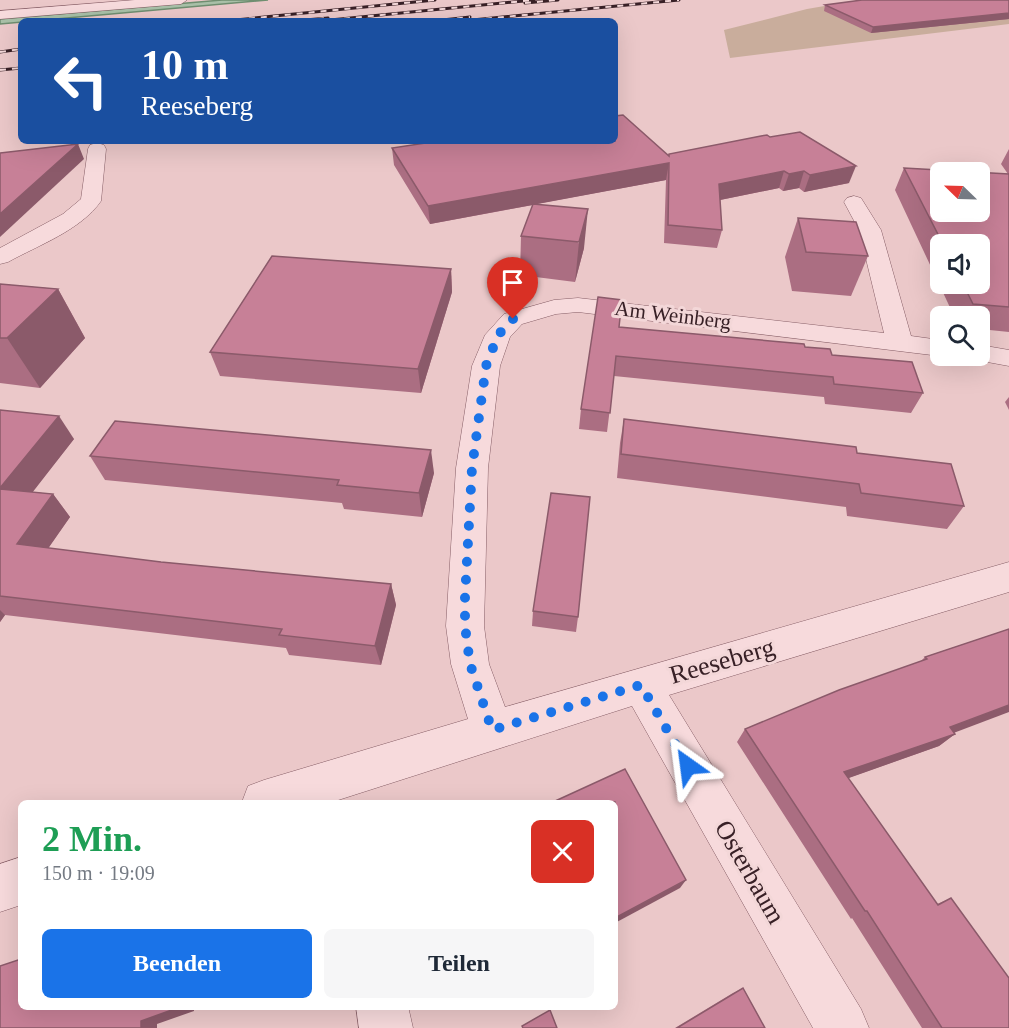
<!DOCTYPE html>
<html lang="de">
<meta charset="utf-8">
<style>
:root{--surface:#fff;--page:#f6f6f7;--text:#1f2937;--muted:#747a83;--accent:#1a73e8}
body{margin:0;font-family:Georgia,serif;background:var(--page);color:var(--text);height:100vh;display:flex;flex-direction:column;font-size:22px;white-space:nowrap}
*{box-sizing:border-box;margin:0}
p{font-size:20px;color:var(--muted)}
.icon{flex:none;width:33px;height:33px;fill:none;stroke:currentColor;stroke-width:2;stroke-linecap:round;stroke-linejoin:round}
.map{position:relative;flex:1;overflow:hidden}
.panel{position:absolute;left:18px;top:800px;width:600px;height:210px;display:flex;flex-direction:column;background:var(--surface);border-radius:9px;box-shadow:0 6px 24px #0002}
.panel>*{flex:none}
.guide{position:absolute;left:18px;top:18px;width:600px;height:126px;border-radius:9px;box-shadow:0 6px 24px #0002;background:#1a4fa0;color:#fff;overflow:hidden}
.needle{width:39px;rotate:293deg}
.controls{position:absolute;left:930px;top:162px;display:grid;gap:12px}
.controls a{display:grid;place-items:center;width:60px;height:60px;border-radius:9px;background:var(--surface);box-shadow:0 6px 24px #0002;font-size:30px}
.pin{position:absolute;display:grid;place-items:center;width:51px;height:51px;color:#fff;margin:-62px -26px;border-radius:50% 50% 50% 0;rotate:-45deg;box-shadow:0 0 6px #0007}
.pin .icon{rotate:45deg}
.me{position:absolute;width:66px;margin:-33px;rotate:329deg;stroke-linejoin:round;filter:drop-shadow(0 0 4px #0008)}
.turn{display:flex;align-items:center;gap:21px;height:126px;padding:0 24px;font-size:27px}
.turn .icon{width:78px;height:78px;stroke-width:2.5}
.turn b{display:block;font-size:42px;line-height:51px}
.round{display:grid;place-items:center;flex:none;width:63px;height:63px;border-radius:9px;background:var(--page)}
.summary{display:flex;align-items:center;justify-content:space-between;height:102px;padding:0 24px}
h1{font-size:36px;font-weight:700;line-height:45px;color:#1e9e55}
.cta{display:flex;gap:12px;margin-top:auto;padding:12px 24px}
.cta a{flex:1;height:69px;border-radius:9px;background:var(--accent);color:#fff;font-size:24px;font-weight:700;line-height:69px;text-align:center}
.cta a+a{background:var(--page);color:var(--text)}
.map>svg:first-child{display:block}
.green{fill:#c9ad9c}
.water{fill:#a9c0a8;stroke:#6f8e70;stroke-width:1.5}
.lines{fill:none;stroke-linecap:round;stroke-linejoin:round}
.minor-casing{stroke:#865e66;stroke-width:1}
.minor{fill:#f7dadc;fill-rule:evenodd}
.rail-casing{stroke:#382026;stroke-width:3}
.rail{stroke:#f3d7d8;stroke-width:2;stroke-dasharray:6;stroke-linecap:butt}
.wall{fill:#ab6e82;fill-rule:evenodd}
.shaded-wall{fill:#8b5a6a}
.building{fill:#c78097;stroke:#8b5a6a;stroke-width:1.5;fill-rule:evenodd}
.route{stroke:#1a73e8;stroke-width:10;stroke-dasharray:0 18}
.labels{text-anchor:middle;dominant-baseline:central;stroke-width:6;stroke-linejoin:round;paint-order:stroke}
.street-label{font-size:21px;fill:#382026;stroke:#f3d7d8}
.near-street-label{font-size:26px;fill:#382026;stroke:#f3d7d8}
</style>
<div class="map">
<svg width="1009" height="1028" viewBox="0 0 1009 1028">
<rect width="100%" height="100%" fill="#ebc8c9"/>
<!-- green -->
<polygon class="green" points="859,0 1009,0 1009,24 730,58 724,30 807,9"/>
<!-- water -->
<polygon class="water" points="222,0 268,0 0,24 0,19"/>
<g class="lines">
<!-- minor casing -->
<g class="minor-casing">
<g id="minor">
<polygon points="135,0 187,0 181,4 0,19 0,11"/>
<path d="M97 143 104 145 106 149 101 201C81 230 39 245 8 262L0 264V248L63 214 81 199 88 149 90 145Z"/>
<polygon points="854,196 861,198 881,230 911,336 940,340 940,356 942,356 940,356 578,312 556,314 522,324 510,337 500,366 488,468 484,626 489,664 505,707 1009,562 1009,592 669,695 861,1009 869,1028 813,1028 632,706 332,802 242,802 248,786 264,780 468,719 451,664 446,626 456,468 472,366 485,335 504,314 554,300 578,298 884,333 859,230 844,202 847,198"/>
<polygon points="980,345 1009,350 1009,366 971,359 968,356 980,356"/>
<polygon points="21,857 21,905 0,912 0,864"/>
<polygon points="356,1006 408,1006 413,1028 359,1028"/>
</g>
</g>
<!-- minor -->
<use href="#minor" class="minor"/>
<!-- rail casing -->
<g class="rail-casing">
<g id="rail">
<polyline points="525,3 558,0"/>
<polyline points="225,21 435,0"/>
<polyline points="294,21 328,18"/>
<polyline points="320,21 534,0"/>
<polyline points="433,21 470,17"/>
<polyline points="462,21 679,0"/>
<polyline points="0,52 21,49"/>
<polyline points="0,70 21,68"/>
</g>
</g>
<!-- rail -->
<use href="#rail" class="rail"/>
</g>
<!-- wall -->
<g class="wall">
<polygon points="1009,0 1009,19 871,33 824,11 825,5"/>
<polygon points="761,136 849,183 804,192 799,188 783,191 779,188 720,200 722,230 717,248 664,243 666,180 536,204 584,248 575,282 520,275 521,236 533,205 430,224 394,165 392,148 669,156"/>
<path d="M1009 149V332L980 329V316H954L895 190 904 168 1008 174 1001 164ZM940 244H980V284H940Z"/>
<polygon points="798,218 868,256 851,296 792,291 785,257"/>
<polygon points="451,269 452,292 421,393 220,376 210,352"/>
<polygon points="0,284 58,289 85,338 40,388 0,383"/>
<polygon points="619,327 805,347 832,355 923,393 911,413 825,404 824,397 614,376 607,432 579,429 581,409"/>
<polygon points="1009,397 1009,410 1005,402"/>
<polygon points="0,410 74,439 32,492 53,494 70,517 48,548 161,562 391,584 396,605 381,665 289,655 286,648 5,615 0,622"/>
<polygon points="624,419 857,453 964,506 947,529 847,516 846,507 617,478 620,443"/>
<polygon points="90,456 434,473 422,517 344,509 342,503 105,480"/>
<polygon points="533,611 578,617 576,632 532,626"/>
<polygon points="1009,629 954,733 955,734 939,746 848,778 937,904 951,898 1009,1028 922,1028 852,918 851,919 737,742 745,729 921,661 925,657"/>
<polygon points="743,988 765,1028 675,1028 733,993"/>
</g>
<!-- shaded-wall -->
<g class="shaded-wall">
<polygon points="1009,13 1009,19 871,33 873,27"/>
<polygon points="78,144 84,159 0,237 0,214"/>
<polygon points="669,163 666,180 430,224 428,206"/>
<polygon points="856,166 849,183 804,192 810,175"/>
<polygon points="784,171 779,188 715,201 719,184"/>
<polygon points="804,171 799,188 783,191 789,174"/>
<polygon points="588,209 584,248 575,282 579,242"/>
<polygon points="451,269 452,292 421,393 418,369"/>
<polygon points="58,289 85,338 40,388 7,338"/>
<polygon points="59,416 74,439 18,511 0,490 0,488"/>
<polygon points="431,450 434,473 422,517 419,493"/>
<polygon points="53,494 70,517 36,566 17,544"/>
<polygon points="391,584 396,605 381,665 375,646"/>
<polygon points="0,610 5,615 0,622"/>
<polygon points="1009,705 1009,712 935,740 950,727"/>
<polygon points="955,734 939,746 832,784 844,772"/>
<polygon points="686,880 680,888 615,923 615,918"/>
<polygon points="180,1006 194,1006 194,1011 157,1024 157,1028 141,1028 141,1021"/>
</g>
<!-- building -->
<g class="building">
<polygon points="862,0 1009,0 1009,13 873,27 825,5"/>
<polygon points="623,115 669,156 669,154 761,136 767,135 770,137 800,132 856,166 810,175 804,171 789,174 784,171 719,184 722,230 668,225 669,163 428,206 392,148 439,141 615,141 615,116"/>
<polygon points="78,144 0,214 0,153"/>
<path d="M904 168 1009 174V307L973 304 963 284H980V244H943ZM940 172H980V212H940Z"/>
<polygon points="533,204 588,209 579,242 521,236"/>
<polygon points="798,218 856,222 868,256 806,252"/>
<polygon points="272,256 451,269 418,369 210,352"/>
<polygon points="0,284 58,289 7,338 0,338"/>
<polygon points="598,297 622,300 619,327 804,344 805,347 830,349 832,355 912,362 923,393 834,384 833,377 616,356 610,413 581,409"/>
<polygon points="0,410 59,416 0,488"/>
<polygon points="624,419 856,447 857,453 951,464 964,506 861,493 859,484 621,454"/>
<polygon points="115,421 431,450 419,493 337,485 339,480 90,456"/>
<polygon points="0,489 53,494 17,544 161,562 391,584 375,646 279,635 282,629 0,596"/>
<polygon points="551,493 590,497 578,617 533,611"/>
<polygon points="1009,629 1009,705 950,727 955,734 844,772 938,905 951,898 1009,978 1009,1028 942,1028 867,911 865,911 745,729 839,690 927,659 925,657"/>
<polygon points="625,769 686,880 615,918 615,802 553,802"/>
<polygon points="21,959 21,1006 180,1007 141,1021 141,1028 0,1028 0,966"/>
<polygon points="743,988 765,1028 677,1028"/>
<polygon points="550,1010 557,1028 523,1028 522,1026"/>
</g>
<g class="lines">
<!-- route -->
<polyline class="route" points="513,319 498,335 486,366 472,468 465,597 465,626 470,664 492,730 641,685 688,766"/>
</g>
<g class="labels">
<!-- street labels -->
<g class="street-label">
<text transform="translate(673 315) rotate(7)">Am Weinberg</text>
</g>
<!-- near-street labels -->
<g class="near-street-label">
<text transform="translate(722 661) rotate(-16)">Reeseberg</text>
<text transform="translate(750 872) rotate(60)">Osterbaum</text>
</g>
</g>
</svg>
<div class="controls">
<a><svg class="needle" viewBox="-14 -14 28 28"><path d="M0-13l5 13h-10z" fill="#e53935"/><path d="M0 13l5-13h-10z" fill="#747a83"/></svg></a>
<a><svg class="icon" aria-label="sound" viewBox="0 0 24 24"><path d="M4 9h4l5-4v14l-5-4H4zM17 9q2 3 0 6"/></svg></a>
<a><svg class="icon" aria-label="search" viewBox="0 0 24 24"><circle cx="10" cy="10" r="6"/><path d="M15 15l6 6"/></svg></a>
</div>
<div class="pin" style="left:513px;top:319px;background:#d93025"><svg class="icon" aria-label="arrive" viewBox="0 0 24 24"><path d="M6 21V4h12l-3 4 3 4H6"/></svg></div>
<svg class="me" style="left:688px;top:766px" viewBox="-20 -20 40 40"><path d="M0-17L14 15 0 8-14 15z" fill="#1a73e8" stroke="#fff" stroke-width="4"/></svg>
<div class="guide">
<div class="turn"><svg class="icon" aria-label="left" viewBox="0 0 24 24"><path d="M17 20v-9H6M10 6l-5 5 5 5"/></svg><div><b>10 m</b>Reeseberg</div></div>
</div>
<section class="panel">
<div class="summary"><div><h1>2 Min.</h1><p>150 m · 19:09</p></div><a class="round" style="background:#d93025;color:#fff"><svg class="icon" aria-label="close" viewBox="0 0 24 24"><path d="M6 6l12 12M18 6L6 18"/></svg></a></div>
<div class="cta"><a>Beenden</a><a>Teilen</a></div>
</section>
</div>
